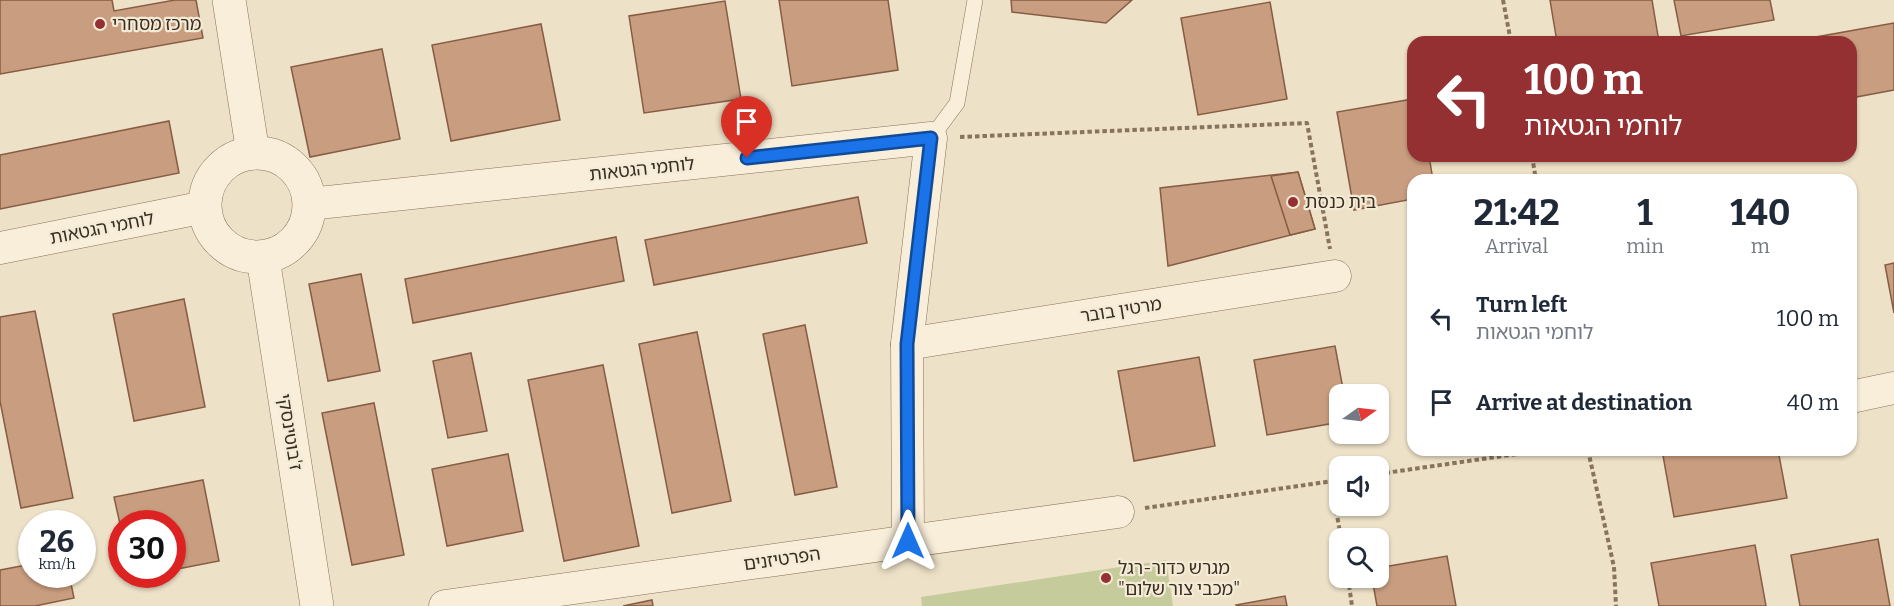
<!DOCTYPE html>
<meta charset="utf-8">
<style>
:root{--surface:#fff;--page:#f2f2f3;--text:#1f2937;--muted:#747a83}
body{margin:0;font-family:Bitter,"Noto Sans Hebrew",serif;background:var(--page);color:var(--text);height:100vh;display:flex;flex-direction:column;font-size:22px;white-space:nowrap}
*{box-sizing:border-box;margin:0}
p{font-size:20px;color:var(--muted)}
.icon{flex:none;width:33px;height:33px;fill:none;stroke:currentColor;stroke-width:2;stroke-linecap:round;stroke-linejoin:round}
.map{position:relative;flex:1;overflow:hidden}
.drawer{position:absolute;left:1407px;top:174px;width:450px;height:282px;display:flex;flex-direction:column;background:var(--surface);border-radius:18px;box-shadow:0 2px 4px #0004}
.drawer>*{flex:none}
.hud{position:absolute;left:1407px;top:36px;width:450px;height:126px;border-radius:18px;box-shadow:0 2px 4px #0004;background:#942f32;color:#fff;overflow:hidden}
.needle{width:39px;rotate:76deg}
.fabs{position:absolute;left:1329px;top:384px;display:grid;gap:12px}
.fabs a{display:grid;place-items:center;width:60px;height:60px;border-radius:12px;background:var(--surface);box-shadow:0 2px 4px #0004;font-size:30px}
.speed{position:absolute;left:18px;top:510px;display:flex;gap:12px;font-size:30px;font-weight:700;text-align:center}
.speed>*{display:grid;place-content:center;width:78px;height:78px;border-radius:50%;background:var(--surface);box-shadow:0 2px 4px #0004;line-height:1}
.speed small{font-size:15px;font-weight:400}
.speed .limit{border:9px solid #d22;background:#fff;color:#111}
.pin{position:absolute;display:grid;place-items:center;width:51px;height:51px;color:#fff;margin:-62px -26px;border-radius:50% 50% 50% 0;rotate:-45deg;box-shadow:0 0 6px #0007}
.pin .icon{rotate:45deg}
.me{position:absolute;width:66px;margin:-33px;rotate:0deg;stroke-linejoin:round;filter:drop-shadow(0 0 4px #0008)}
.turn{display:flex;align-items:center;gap:21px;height:126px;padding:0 18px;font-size:27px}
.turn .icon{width:78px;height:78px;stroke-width:2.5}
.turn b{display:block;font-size:42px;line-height:51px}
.eta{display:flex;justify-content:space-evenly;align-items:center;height:102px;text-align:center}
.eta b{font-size:36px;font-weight:700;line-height:42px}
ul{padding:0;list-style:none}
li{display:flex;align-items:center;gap:18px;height:84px;padding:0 18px}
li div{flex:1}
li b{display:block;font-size:22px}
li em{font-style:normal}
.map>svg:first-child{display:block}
.green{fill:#c6cb9b}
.building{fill:#c99d7f;stroke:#865d44;stroke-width:1.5}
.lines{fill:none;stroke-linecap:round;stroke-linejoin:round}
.service-casing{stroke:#88735d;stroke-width:16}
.minor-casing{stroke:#88735d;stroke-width:33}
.tertiary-casing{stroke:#88735d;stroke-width:34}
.path{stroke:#88735d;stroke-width:4;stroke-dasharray:4.5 3;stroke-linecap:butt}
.service{stroke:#f8eeda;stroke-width:15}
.minor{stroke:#f8eeda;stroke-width:32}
.tertiary{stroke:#f8eeda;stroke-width:33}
.route-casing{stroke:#114b97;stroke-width:15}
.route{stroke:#1a73e8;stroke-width:10}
.poi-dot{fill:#942f32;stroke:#f4ebd6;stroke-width:2}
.labels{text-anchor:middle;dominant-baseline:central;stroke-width:4.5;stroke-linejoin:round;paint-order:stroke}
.poi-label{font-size:18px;fill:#392c20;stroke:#f4ebd6;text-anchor:start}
.street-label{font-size:18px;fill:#392c20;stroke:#f4ebd6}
</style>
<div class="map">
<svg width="1894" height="606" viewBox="0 0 1894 606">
<rect width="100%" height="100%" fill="#ede1c7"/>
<!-- green -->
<polygon class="green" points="1166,560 1173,606 922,606 921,597"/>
<!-- building -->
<g class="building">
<polygon points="0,0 112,0 114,11 175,0 196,0 203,38 0,74"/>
<polygon points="779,0 888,0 898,70 792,86"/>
<polygon points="1011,0 1132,0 1106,23 1012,12"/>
<polygon points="1550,0 1652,0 1659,42 1557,42"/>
<polygon points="1674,0 1770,0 1774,20 1681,36"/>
<polygon points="725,1 741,99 644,113 629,16"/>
<polygon points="1270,2 1287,99 1198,115 1181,18"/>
<polygon points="1894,23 1894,90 1851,98 1851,42 1805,42 1805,39"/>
<polygon points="541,24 560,120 451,141 432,45"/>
<polygon points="382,49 400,139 310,157 291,67"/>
<polygon points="1413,99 1413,156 1429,156 1433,180 1413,180 1413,199 1354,210 1337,112"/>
<polygon points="169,121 179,173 0,209 0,155"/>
<polygon points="1298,172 1315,229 1168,266 1160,188"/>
<polygon points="1298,172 1315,229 1290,235 1271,176"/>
<polygon points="858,197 867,243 654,285 645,240"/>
<polygon points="616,237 624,281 413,323 405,279"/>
<polygon points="1894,263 1894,313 1885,265"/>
<polygon points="361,274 380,371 328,381 309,284"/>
<polygon points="184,299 205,407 134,421 113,314"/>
<polygon points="35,311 73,498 21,508 0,401 0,317"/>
<polygon points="805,325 837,487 795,495 763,334"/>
<polygon points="697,332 731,501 672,513 639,344"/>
<polygon points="1335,346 1344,394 1340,394 1340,422 1267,435 1254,360"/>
<polygon points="471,353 487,431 448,438 433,361"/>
<polygon points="1199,357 1215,446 1134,461 1118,371"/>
<polygon points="603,365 639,546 564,561 528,380"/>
<polygon points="374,403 404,555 352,565 322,413"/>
<polygon points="1662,450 1778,450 1787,498 1674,517"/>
<polygon points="508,454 523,531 447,546 432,469"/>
<polygon points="203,480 219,561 172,570 172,524 122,524 122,533 114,497"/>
<polygon points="1878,539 1890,606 1800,606 1791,555"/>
<polygon points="1755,545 1766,606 1659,606 1651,563"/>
<polygon points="1447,556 1456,606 1377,606 1372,578 1378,578 1378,568"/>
<polygon points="32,564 32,574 69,574 74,598 35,606 0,606 0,570"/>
<polygon points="130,574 149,574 130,578"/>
<polygon points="1285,596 1287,606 1237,606 1236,605"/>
<polygon points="652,600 653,606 623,606"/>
</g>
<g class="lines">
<!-- service casing -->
<g class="service-casing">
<polyline id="service" points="931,138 957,103 975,0"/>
</g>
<!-- minor casing -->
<g class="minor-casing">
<g id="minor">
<polyline points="309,204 931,138 907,344 908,541"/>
<polyline points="0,248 205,207"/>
<polyline points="907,344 1335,276"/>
<polyline points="1851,397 1894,388"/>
<polyline points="445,606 1118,512"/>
</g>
</g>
<!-- tertiary casing -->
<g class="tertiary-casing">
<g id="tertiary">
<polyline points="229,0 253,153"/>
<circle cx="257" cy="205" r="52"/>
<polyline points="263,258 317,606"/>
</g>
</g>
<!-- path -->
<g class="path">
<polyline points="1503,0 1511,42"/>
<polyline points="960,137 1307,123 1330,249"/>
<polyline points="1532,156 1536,180"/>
<polyline points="1588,450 1614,567 1616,606"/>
<polyline points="1378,474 1545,450"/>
<polyline points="1331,481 1341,538"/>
<polyline points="1145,508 1340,480"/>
<polyline points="1348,578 1352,606"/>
</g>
<!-- service -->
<use href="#service" class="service"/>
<!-- minor -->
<use href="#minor" class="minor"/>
<!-- tertiary -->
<use href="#tertiary" class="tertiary"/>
</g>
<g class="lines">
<!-- route casing -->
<g class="route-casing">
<polyline id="route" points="747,158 931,138 907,344 908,541"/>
</g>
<!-- route -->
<use href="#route" class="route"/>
</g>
<!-- markers -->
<g class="poi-dot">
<circle cx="100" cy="24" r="6"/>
<circle cx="1293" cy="202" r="6"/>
<circle cx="1106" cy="578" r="6"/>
</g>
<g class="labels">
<!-- poi labels -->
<g class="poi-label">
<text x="112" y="24">מרכז מסחרי</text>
<text x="1305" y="202">בית כנסת</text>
<text x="1118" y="568">מגרש כדור-רגל<tspan x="1118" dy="21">"מכבי צור שלום"</tspan></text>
</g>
<!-- street labels -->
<g class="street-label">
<text transform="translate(642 169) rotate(-6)">לוחמי הגטאות</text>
<text transform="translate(102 228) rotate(-11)">לוחמי הגטאות</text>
<text transform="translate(1121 310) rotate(-9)">מרטין בובר</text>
<text transform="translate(290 432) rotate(81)">ז'בוטינסקי</text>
<text transform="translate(782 559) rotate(-8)">הפרטיזנים</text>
</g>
</g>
</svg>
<div class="fabs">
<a><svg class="needle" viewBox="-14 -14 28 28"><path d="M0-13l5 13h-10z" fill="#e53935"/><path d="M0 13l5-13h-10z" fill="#747a83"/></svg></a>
<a><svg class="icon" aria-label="sound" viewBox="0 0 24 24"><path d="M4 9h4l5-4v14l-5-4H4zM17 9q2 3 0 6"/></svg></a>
<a><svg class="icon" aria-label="search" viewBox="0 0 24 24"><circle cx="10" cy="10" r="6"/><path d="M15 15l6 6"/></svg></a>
</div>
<div class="speed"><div>26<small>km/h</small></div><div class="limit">30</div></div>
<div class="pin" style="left:747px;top:158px;background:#d93025"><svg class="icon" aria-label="arrive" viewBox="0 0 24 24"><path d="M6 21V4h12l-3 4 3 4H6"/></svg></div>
<svg class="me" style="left:908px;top:541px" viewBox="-20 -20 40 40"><path d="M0-17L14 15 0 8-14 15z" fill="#1a73e8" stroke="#fff" stroke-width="4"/></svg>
<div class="hud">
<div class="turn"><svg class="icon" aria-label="left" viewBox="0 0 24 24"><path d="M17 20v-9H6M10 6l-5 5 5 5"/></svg><div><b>100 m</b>לוחמי הגטאות</div></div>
</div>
<section class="drawer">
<div class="eta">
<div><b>21:42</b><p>Arrival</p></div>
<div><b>1</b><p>min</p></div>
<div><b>140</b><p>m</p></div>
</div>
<ul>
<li><svg class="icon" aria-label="left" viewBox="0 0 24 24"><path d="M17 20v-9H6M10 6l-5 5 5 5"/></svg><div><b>Turn left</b><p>לוחמי הגטאות</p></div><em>100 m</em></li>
<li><svg class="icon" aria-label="arrive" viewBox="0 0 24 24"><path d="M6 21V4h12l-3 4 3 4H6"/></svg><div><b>Arrive at destination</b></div><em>40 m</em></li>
</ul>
</section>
</div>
